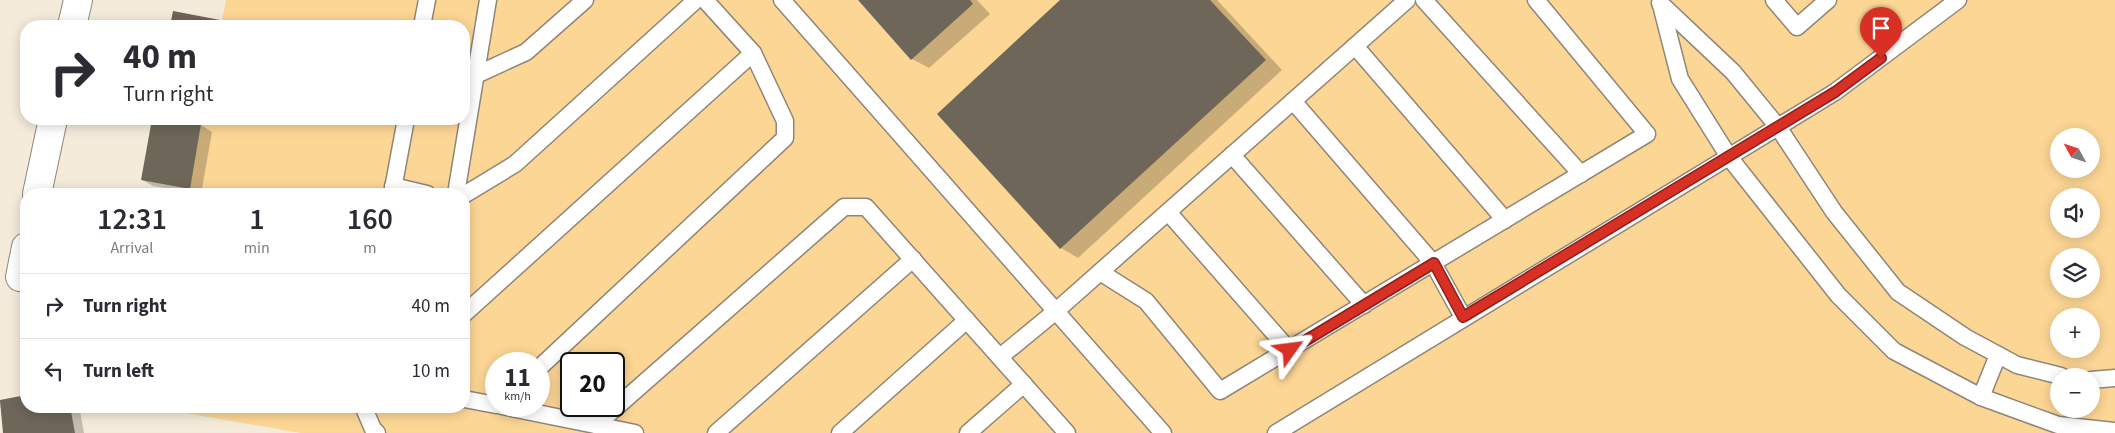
<!DOCTYPE html>
<meta charset="utf-8">
<style>
:root{--surface:#fff;--page:#f2f2f3;--text:#2b2b33;--muted:#7c7c81;--line:#e1e1e2}
body{margin:0;font-family:"Source Sans 3",sans-serif;background:var(--page);color:var(--text);height:100vh;display:flex;flex-direction:column;font-size:19px;white-space:nowrap}
*{box-sizing:border-box;margin:0}
p{font-size:16px;color:var(--muted)}
.icon{flex:none;width:28px;height:28px;fill:none;stroke:currentColor;stroke-width:2;stroke-linecap:round;stroke-linejoin:round}
.map{position:relative;flex:1;overflow:hidden}
.drawer{position:absolute;left:20px;top:188px;width:450px;height:225px;display:flex;flex-direction:column;background:var(--surface);border-radius:20px;box-shadow:0 2px 12px #0003}
.drawer>*{flex:none}
.top-card{position:absolute;left:20px;top:20px;width:450px;height:105px;border-radius:20px;box-shadow:0 2px 12px #0003;background:#fff;color:var(--text);overflow:hidden}
.needle{width:32px;rotate:310deg}
.fabs{position:absolute;left:2050px;top:128px;display:grid;gap:10px}
.fabs a{display:grid;place-items:center;width:50px;height:50px;border-radius:50%;background:var(--surface);box-shadow:0 2px 12px #0003;font-size:25px}
.speed{position:absolute;left:485px;top:352px;display:flex;gap:10px;font-size:25px;font-weight:700;text-align:center}
.speed>*{display:grid;place-content:center;width:65px;height:65px;border-radius:50%;background:var(--surface);box-shadow:0 2px 12px #0003;line-height:1}
.speed small{font-size:12px;font-weight:400}
.speed .limit{border:2px solid #111;border-radius:8px;background:#fff;color:#111}
.pin{position:absolute;display:grid;place-items:center;width:42px;height:42px;color:#fff;margin:-51px -21px;border-radius:50% 50% 50% 0;rotate:-45deg;box-shadow:0 0 5px #0007}
.pin .icon{rotate:45deg}
.me{position:absolute;width:55px;margin:-28px;rotate:59deg;stroke-linejoin:round;filter:drop-shadow(0 0 4px #0008)}
.turn{display:flex;align-items:center;gap:18px;height:105px;padding:0 20px;font-size:22px}
.turn .icon{width:65px;height:65px;stroke-width:2.5}
.turn b{display:block;font-size:35px;line-height:42px}
.eta{display:flex;justify-content:space-evenly;align-items:center;height:85px;text-align:center}
.eta b{font-size:30px;font-weight:600;line-height:35px}
ul{padding:0;list-style:none}
li{display:flex;align-items:center;gap:15px;height:65px;padding:0 20px;border-top:1px solid var(--line)}
li div{flex:1}
li b{display:block;font-size:19px}
li em{font-style:normal}
.map>svg:first-child{display:block}
.green{fill:#fcd695;fill-rule:evenodd}
.shadow{fill:#0003}
.building{fill:#6e6659}
.lines{fill:none;stroke-linecap:round;stroke-linejoin:round}
.service-casing{stroke:#8f8678;stroke-width:19}
.minor-casing{stroke:#8f8678;stroke-width:30}
.service{stroke:#fff;stroke-width:16}
.minor{stroke:#fff;stroke-width:28}
.route-casing{stroke:#8d1f18;stroke-width:12}
.route{stroke:#d93025;stroke-width:9}
</style>
<div class="map">
<svg width="2115" height="433" viewBox="0 0 2115 433">
<rect width="100%" height="100%" fill="#f4ebdb"/>
<!-- green -->
<path class="green" d="M226 0H2115V433H301L145 406H464V194H187L202 119H464V26H221ZM2059 136H2091V169H2059ZM2059 196H2091V229H2059ZM2059 256H2091V289H2059ZM2059 316H2091V349H2059ZM496 364H539V406H496ZM571 364H614V406H571ZM2059 376H2091V409H2059Z"/>
<!-- shadow -->
<g class="shadow">
<polygon points="859,0 977,0 990,14 929,68 912,59"/>
<polygon points="1062,0 1217,0 1282,70 1078,258 1061,248"/>
<polygon points="174,13 219,21 228,26 172,26"/>
<polygon points="153,119 201,125 212,132 201,194 153,186 142,180"/>
<polygon points="26,396 26,406 79,406 84,433 4,433 0,401"/>
</g>
<!-- building -->
<g class="building">
<polygon points="858,0 970,0 973,4 911,60"/>
<polygon points="1060,0 1210,0 1266,60 1060,249 937,114"/>
<polygon points="173,11 220,20 219,26 170,26"/>
<polygon points="152,119 169,119 201,124 190,189 141,180"/>
<polygon points="26,395 26,406 70,406 75,433 3,433 0,400"/>
</g>
<g class="lines">
<!-- service casing -->
<g class="service-casing">
<g id="service">
<polyline points="782,0 1163,433"/>
<polyline points="1424,0 1581,174"/>
<polyline points="1774,0 1797,27 1828,0"/>
<polyline points="1660,3 1733,72 1778,127 1834,212 1898,292 1965,337 2017,365 2061,376"/>
<polyline points="1661,5 1680,79 1729,157 1838,295 1894,351 1981,397 2058,425 2115,431"/>
<polyline points="422,26 427,0"/>
<polyline points="1355,46 1505,220"/>
<polyline points="476,75 526,52 585,0"/>
<polyline points="1293,101 1433,263 1463,317"/>
<polyline points="1232,155 1364,305"/>
<polyline points="393,186 427,194"/>
<polyline points="392,194 406,119"/>
<polyline points="456,194 488,0"/>
<polyline points="464,195 515,164 696,0"/>
<polyline points="1168,212 1289,350"/>
<polyline points="1100,272 1146,301 1220,391 1647,134 1536,0"/>
<polyline points="464,314 753,53"/>
<polyline points="1000,357 1056,311 1407,0"/>
<polyline points="539,368 785,138 785,121 753,53 705,0"/>
<polyline points="2091,380 2115,378"/>
<polyline points="1981,397 1998,355"/>
<polyline points="464,399 496,405"/>
<polyline points="363,406 373,429 377,433"/>
<polyline points="502,406 635,433"/>
<polyline points="596,425 844,207 866,207 1067,433"/>
<polyline points="716,433 913,259"/>
<polyline points="840,433 967,320"/>
<polyline points="968,433 1024,384"/>
<polyline points="1276,433 1835,92 1958,0"/>
</g>
</g>
<!-- minor casing -->
<g class="minor-casing">
<g id="minor">
<polyline points="72,26 78,0"/>
<polyline points="37,194 53,119"/>
<polyline points="20,277 26,247"/>
</g>
</g>
<!-- service -->
<use href="#service" class="service"/>
<!-- minor -->
<use href="#minor" class="minor"/>
</g>
<g class="lines">
<!-- route casing -->
<g class="route-casing">
<polyline id="route" points="1290,350 1434,263 1463,317 1835,92 1881,58"/>
</g>
<!-- route -->
<use href="#route" class="route"/>
</g>
</svg>
<div class="fabs">
<a><svg class="needle" viewBox="-14 -14 28 28"><path d="M0-13l5 13h-10z" fill="#e53935"/><path d="M0 13l5-13h-10z" fill="#7c7c81"/></svg></a>
<a><svg class="icon" aria-label="sound" viewBox="0 0 24 24"><path d="M4 9h4l5-4v14l-5-4H4zM17 9q2 3 0 6"/></svg></a>
<a><svg class="icon" aria-label="layers" viewBox="0 0 24 24"><path d="M12 4l9 5-9 5-9-5zM3 14l9 5 9-5"/></svg></a>
<a>+</a>
<a>−</a>
</div>
<div class="speed"><div>11<small>km/h</small></div><div class="limit">20</div></div>
<div class="pin" style="left:1881px;top:58px;background:#d93025"><svg class="icon" aria-label="arrive" viewBox="0 0 24 24"><path d="M6 21V4h12l-3 4 3 4H6"/></svg></div>
<svg class="me" style="left:1290px;top:350px" viewBox="-20 -20 40 40"><path d="M0-17L14 15 0 8-14 15z" fill="#d93025" stroke="#fff" stroke-width="4"/></svg>
<div class="top-card">
<div class="turn"><svg class="icon" aria-label="right" viewBox="0 0 24 24"><path d="M7 20v-9h11M14 6l5 5-5 5"/></svg><div><b>40 m</b>Turn right</div></div>
</div>
<section class="drawer">
<div class="eta">
<div><b>12:31</b><p>Arrival</p></div>
<div><b>1</b><p>min</p></div>
<div><b>160</b><p>m</p></div>
</div>
<ul>
<li><svg class="icon" aria-label="right" viewBox="0 0 24 24"><path d="M7 20v-9h11M14 6l5 5-5 5"/></svg><div><b>Turn right</b></div><em>40 m</em></li>
<li><svg class="icon" aria-label="left" viewBox="0 0 24 24"><path d="M17 20v-9H6M10 6l-5 5 5 5"/></svg><div><b>Turn left</b></div><em>10 m</em></li>
</ul>
</section>
</div>
